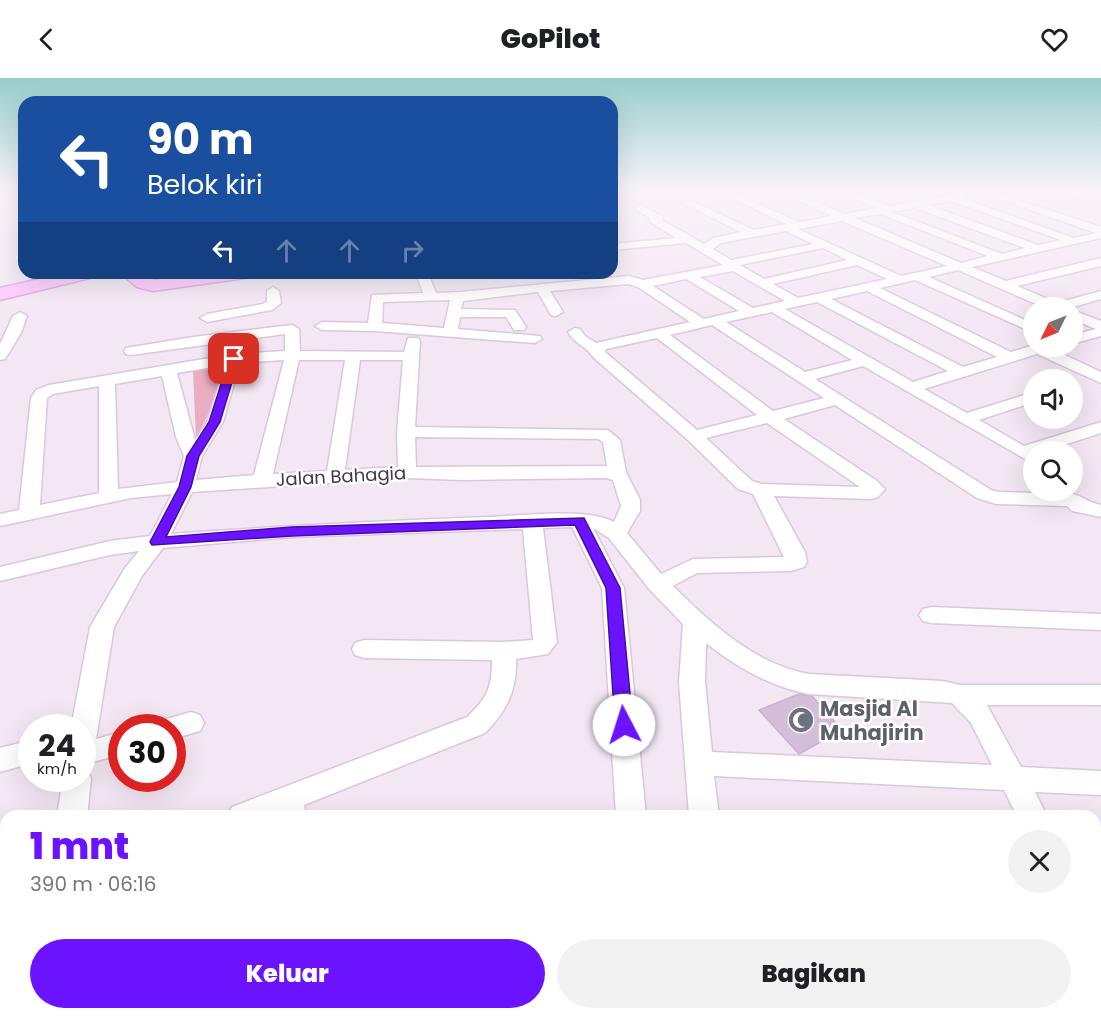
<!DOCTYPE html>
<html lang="id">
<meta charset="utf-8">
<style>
:root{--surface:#fff;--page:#f2f2f2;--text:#202124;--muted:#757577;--accent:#6b13ff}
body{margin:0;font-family:Poppins,sans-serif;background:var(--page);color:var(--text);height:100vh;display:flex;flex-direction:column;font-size:22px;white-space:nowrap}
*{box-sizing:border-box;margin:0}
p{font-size:20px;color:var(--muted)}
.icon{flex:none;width:33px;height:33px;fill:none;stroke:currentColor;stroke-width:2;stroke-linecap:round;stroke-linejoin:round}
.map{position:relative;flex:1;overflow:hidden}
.drawer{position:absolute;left:0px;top:732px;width:1101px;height:210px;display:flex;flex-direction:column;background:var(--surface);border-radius:18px 18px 0 0;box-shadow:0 6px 24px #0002}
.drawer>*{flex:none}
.banner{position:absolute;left:18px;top:18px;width:600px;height:183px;border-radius:18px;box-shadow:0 6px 24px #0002;background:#1a4fa0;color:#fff;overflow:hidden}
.needle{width:39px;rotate:227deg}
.tools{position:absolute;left:1023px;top:219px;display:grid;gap:12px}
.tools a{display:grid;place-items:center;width:60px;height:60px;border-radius:50%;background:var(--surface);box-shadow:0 6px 24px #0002;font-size:30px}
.speed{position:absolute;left:18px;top:636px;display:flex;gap:12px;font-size:30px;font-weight:700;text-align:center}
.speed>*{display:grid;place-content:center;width:78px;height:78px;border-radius:50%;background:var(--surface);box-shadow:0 6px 24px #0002;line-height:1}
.speed small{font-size:15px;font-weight:400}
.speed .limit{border:9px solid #d22;background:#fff;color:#111}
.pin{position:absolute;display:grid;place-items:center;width:51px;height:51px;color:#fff;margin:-26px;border-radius:12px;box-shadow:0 3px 9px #0006}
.me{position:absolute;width:66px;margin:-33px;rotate:355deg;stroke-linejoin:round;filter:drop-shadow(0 0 4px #0008)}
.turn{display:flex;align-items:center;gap:21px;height:126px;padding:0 30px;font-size:27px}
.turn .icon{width:78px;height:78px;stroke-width:2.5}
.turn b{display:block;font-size:42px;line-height:51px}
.lanes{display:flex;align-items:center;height:57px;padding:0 30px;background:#0003;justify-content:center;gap:30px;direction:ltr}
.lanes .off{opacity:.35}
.round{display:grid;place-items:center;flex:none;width:63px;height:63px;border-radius:32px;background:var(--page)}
.summary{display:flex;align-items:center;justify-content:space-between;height:102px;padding:0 30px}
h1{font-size:36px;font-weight:800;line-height:45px;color:var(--accent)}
.action{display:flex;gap:12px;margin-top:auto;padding:12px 30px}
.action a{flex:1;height:69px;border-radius:36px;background:var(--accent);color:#fff;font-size:24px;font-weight:800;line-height:69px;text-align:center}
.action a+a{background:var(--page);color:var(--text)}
header{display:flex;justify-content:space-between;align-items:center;height:78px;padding:0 30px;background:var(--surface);font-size:27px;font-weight:800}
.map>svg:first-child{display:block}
.green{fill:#ebadc1}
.building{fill:#d5beda;stroke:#ccaed2;stroke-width:1.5}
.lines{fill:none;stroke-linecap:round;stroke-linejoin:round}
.street-casing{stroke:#dcc6de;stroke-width:3}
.secondary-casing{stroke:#e09ce3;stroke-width:3}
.street{fill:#fff;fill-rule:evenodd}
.secondary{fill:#fec6ff;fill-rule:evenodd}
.route{fill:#6b13ff;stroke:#460ca6;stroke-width:1.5}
.labels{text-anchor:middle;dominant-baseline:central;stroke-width:5;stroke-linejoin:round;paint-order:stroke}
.street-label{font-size:18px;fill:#453548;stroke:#fff}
.near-worship-label{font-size:21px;font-weight:bold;fill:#5b616d;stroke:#fff;text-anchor:start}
</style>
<header><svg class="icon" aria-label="back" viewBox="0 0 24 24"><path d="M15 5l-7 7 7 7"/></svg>GoPilot<svg class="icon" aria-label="heart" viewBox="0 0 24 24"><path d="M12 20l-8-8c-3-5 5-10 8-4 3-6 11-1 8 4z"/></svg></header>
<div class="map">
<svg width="1101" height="942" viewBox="0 0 1101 942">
<rect width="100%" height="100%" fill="#f3e7f4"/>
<!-- green -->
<polygon class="green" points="228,287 231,290 196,361 193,293"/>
<!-- building -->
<polygon class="building" points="799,616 812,618 842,652 799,676 759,632"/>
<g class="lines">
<!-- street casing -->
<g class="street-casing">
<g id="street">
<path d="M658 113H671L754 152 786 146 717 113H730L799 144 832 138 776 113H789L845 136 876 130 834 113H848L889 128 950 117 961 113H975L961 120 1074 160 1096 155 976 113H991L1101 149V160L972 189 1006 203 1101 180V188L1017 208 1057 225 1101 213V221L1070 230H1045L958 192 929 199 1034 246V255L915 202 880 210 1011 274 1034 267 1054 268 1052 271 1101 294V305L1037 276 924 311 967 335 1034 314V324L979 342 1024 368 1101 344V355L1042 374H1034V386L863 288 815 301 991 412 998 414 1073 416C1084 419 1087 424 1101 427V439L1072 433 1067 428 996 426 977 420 835 327 784 341 877 403 885 411 878 419 871 421 774 418 805 474 807 484 804 489 791 493 697 495 673 508C710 545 756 587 809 596L943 603 960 607H1101V627H987L1021 689 1101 693V717L1035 714 1047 738H1017L1004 712 714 698 719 738H689L679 604 683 546 650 512 609 460 593 450 624 510 646 738H616L602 510 572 449 543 450 557 564 548 576 516 581C517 612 507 633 485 655L304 727 306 738H227L232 729 467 639C487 620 492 610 492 582L364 580 355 577 352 571 355 565 364 562 504 564 533 562 523 451 292 459 163 470 142 498 114 549 96 661 122 654V676L82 687V650H71L90 549 125 490 139 473 110 477 0 503V489L110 463 150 458 172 416 131 420 0 448V436L19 432 31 320 36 312 49 307 234 276 285 273V256L131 277 126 276 124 273 126 270 193 259 292 247 299 251 300 273 404 274 408 260H418L420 263 415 349 608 352 620 362 626 394 640 422V433L627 455 661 496 693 481 784 479 753 416 738 411 688 362 593 279C587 268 574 266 568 254L575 250 580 251 585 258 596 265 690 244 638 209 628 206 550 213 563 234 556 238 551 237 538 214 463 223 461 231 515 232 526 249 524 252H514L506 239H460L458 251 540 258 542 261 535 265 375 253 322 252 315 248 322 244 368 245 372 217 423 215 416 195H428L436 215 460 214 629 198 643 202 723 187 686 165 612 172V166L676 160 650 144V140L636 132V128L640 127 662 138V142L704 166 713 160 741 154ZM951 123 1061 162 1038 167 928 127ZM915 130 1025 170 1002 176 892 134ZM880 136 988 178 961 185 855 140ZM842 143 947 188 901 198 798 151ZM786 153 813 166 731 182 713 171 721 165ZM823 170 847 182 764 201 740 187ZM857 187 887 201 798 220 773 206ZM733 193 785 223 753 230 700 199ZM686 201 739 233 704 241 653 208ZM867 213 997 279 963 289 831 221ZM450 222 444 250 382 245 383 224ZM817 224 948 293 913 304 785 231ZM772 234 852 282 805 294 726 244ZM712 247 824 320 773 333 670 257ZM657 260 757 337 697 352 605 274 606 271ZM284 282 254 397 196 402 202 378 223 344 240 285ZM299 282H345L327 393 273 396ZM360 282H403L397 354 398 389 345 392ZM225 287 207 344 195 362 177 295ZM162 298 176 359 184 378 177 404 118 411 115 306ZM99 308V415L40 427 47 320 53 316ZM767 345 860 409 762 406 752 403 706 360ZM415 359 598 361 603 364 607 388 416 389ZM407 400 463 402 606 400 613 402 621 428 614 444C589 429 517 438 487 439 382 443 277 448 171 456L192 414ZM706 565C736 589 771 609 809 616L952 625 971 645 992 687 712 674 705 604Z"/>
<polygon points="1059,113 1076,113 1089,118 1084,121"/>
<polygon points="273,209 279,213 281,225 272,232 207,244 200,240 207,236 263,226 267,223 267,213"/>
<polygon points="1072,232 1101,243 1101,258 1072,266 1072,257 1096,251 1072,241"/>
<polygon points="20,234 27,238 21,255 5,281 0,282 0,266 13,238"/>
<polygon points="931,529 1101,536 1101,552 931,545 923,543 919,537 923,531"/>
<polygon points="191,634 200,637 204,645 200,653 172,661 172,650 159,650 163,642"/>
<polygon points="32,662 32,685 0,694 0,670"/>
<polygon points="82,690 87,691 91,700 87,738 57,738 63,700 82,700"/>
<rect x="1095" y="812" width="6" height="32"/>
<polygon points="6,839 6,873 0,876 0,842"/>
<polygon points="1095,850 1101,853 1101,896 1095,893"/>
<polygon points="311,936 347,936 348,942 312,942"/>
<polygon points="459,936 501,936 498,942 456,942"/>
</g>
</g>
<!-- secondary casing -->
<g class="secondary-casing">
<g id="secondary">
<polygon points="66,195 97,195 94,199 0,222 0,210"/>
<polygon points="120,195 141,195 154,202 207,195 254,195 251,199 245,200 153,213 137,209"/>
</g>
</g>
<!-- street -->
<use href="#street" class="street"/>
<!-- secondary -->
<use href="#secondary" class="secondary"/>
</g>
<!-- sky -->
<linearGradient id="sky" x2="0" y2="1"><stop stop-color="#97cecb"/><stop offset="0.46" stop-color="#faf4fa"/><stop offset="1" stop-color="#faf4fa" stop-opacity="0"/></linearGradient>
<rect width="1101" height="245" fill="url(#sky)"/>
<!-- route -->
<polygon class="route" points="234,278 239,281 220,344 199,378 191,409 166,459 292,449 584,440 620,510 633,647 630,652 624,654 618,652 615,647 606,510 575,447 292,458 152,467 150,464 179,409 187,378 209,344 229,281"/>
<!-- icons -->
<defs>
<g id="mosque-disc" transform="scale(1.35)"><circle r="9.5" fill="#6b7280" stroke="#fff"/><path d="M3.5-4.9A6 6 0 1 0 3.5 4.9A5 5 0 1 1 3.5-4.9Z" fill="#fff"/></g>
</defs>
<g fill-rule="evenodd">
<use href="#mosque-disc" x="801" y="642"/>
</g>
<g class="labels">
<!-- street labels -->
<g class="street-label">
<text transform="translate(341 398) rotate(-3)">Jalan Bahagia</text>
</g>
<!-- near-worship labels -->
<g class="near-worship-label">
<text x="820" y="630">Masjid Al<tspan x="820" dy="24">Muhajirin</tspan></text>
</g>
</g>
</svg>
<div class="tools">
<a><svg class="needle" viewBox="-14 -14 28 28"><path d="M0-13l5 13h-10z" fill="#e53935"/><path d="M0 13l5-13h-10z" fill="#757577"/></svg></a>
<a><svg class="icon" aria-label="sound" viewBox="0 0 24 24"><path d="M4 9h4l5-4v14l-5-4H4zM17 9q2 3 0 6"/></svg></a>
<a><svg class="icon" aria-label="search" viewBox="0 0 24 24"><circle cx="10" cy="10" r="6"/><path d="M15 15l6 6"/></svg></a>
</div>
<div class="speed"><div>24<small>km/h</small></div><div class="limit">30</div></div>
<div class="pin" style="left:234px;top:281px;background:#d93025"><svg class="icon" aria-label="arrive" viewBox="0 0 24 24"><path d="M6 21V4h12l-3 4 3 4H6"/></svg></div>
<svg class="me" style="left:624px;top:647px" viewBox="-20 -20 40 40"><circle r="19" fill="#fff"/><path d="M0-13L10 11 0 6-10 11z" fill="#6b13ff"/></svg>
<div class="banner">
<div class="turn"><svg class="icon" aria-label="left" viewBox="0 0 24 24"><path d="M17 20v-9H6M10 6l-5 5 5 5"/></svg><div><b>90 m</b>Belok kiri</div></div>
<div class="lanes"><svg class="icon" aria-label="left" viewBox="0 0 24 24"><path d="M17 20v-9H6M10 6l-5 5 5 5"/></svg><svg class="icon off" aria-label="ahead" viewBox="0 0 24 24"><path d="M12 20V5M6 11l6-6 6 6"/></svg><svg class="icon off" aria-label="ahead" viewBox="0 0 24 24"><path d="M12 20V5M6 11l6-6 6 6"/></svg><svg class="icon off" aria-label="right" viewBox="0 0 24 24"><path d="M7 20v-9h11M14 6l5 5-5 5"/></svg></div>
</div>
<section class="drawer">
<div class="summary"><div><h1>1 mnt</h1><p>390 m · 06:16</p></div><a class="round"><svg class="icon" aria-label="close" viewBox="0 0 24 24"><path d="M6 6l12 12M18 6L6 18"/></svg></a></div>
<div class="action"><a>Keluar</a><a>Bagikan</a></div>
</section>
</div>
